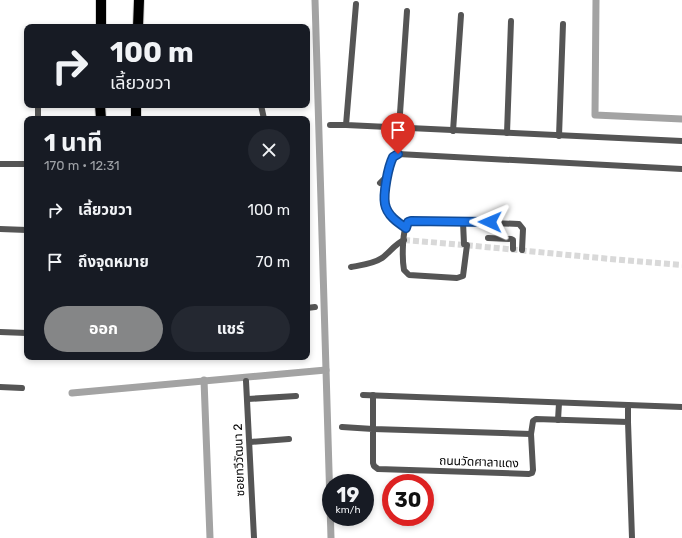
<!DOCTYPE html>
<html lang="th">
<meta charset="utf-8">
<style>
:root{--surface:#171b24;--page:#242831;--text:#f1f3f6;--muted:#9ea1a6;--accent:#858687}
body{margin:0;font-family:Rubik,"Noto Sans Thai",sans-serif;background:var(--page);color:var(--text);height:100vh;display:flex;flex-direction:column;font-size:15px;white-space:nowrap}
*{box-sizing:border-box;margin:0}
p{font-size:13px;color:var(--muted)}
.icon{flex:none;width:22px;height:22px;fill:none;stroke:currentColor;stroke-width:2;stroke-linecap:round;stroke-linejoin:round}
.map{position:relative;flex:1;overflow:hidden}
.sheet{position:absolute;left:24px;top:116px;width:286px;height:244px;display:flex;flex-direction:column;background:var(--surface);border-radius:8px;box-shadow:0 2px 6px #0003}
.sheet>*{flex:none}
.guide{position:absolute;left:24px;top:24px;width:286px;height:84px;border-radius:8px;box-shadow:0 2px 6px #0003;background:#171b24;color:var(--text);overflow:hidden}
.speed{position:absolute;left:322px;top:474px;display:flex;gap:8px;font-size:20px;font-weight:700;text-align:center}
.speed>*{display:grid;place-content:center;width:52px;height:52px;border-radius:50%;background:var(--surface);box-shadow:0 2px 6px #0003;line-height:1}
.speed small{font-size:10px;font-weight:400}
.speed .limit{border:6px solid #d22;background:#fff;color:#111}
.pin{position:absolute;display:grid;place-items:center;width:34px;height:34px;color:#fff;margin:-41px -17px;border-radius:50% 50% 50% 0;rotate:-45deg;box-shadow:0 0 4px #0007}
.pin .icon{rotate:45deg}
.me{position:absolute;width:44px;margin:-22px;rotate:271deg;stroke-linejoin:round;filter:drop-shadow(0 0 3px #0008)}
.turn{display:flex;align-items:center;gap:14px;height:84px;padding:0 20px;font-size:18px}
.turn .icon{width:52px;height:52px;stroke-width:2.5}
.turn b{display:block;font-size:28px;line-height:34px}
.round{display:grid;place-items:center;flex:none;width:42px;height:42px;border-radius:21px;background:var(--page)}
.summary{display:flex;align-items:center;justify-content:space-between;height:68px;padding:0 20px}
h1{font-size:24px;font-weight:700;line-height:30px}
.primary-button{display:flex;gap:8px;margin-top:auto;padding:8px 20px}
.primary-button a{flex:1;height:46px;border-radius:24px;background:var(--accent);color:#fff;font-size:16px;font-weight:700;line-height:46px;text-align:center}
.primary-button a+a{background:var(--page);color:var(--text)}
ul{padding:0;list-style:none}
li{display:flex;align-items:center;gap:12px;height:52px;padding:0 20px}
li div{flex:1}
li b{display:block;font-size:15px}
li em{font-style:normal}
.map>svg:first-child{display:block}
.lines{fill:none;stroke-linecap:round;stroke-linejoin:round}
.canal{stroke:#a3a3a3;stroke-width:7}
.minor-tunnel{stroke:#d9d9d9;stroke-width:6;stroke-dasharray:6 3;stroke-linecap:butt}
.primary-casing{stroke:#dbdbdb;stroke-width:12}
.minor{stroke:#555;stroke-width:6}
.primary{stroke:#000;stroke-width:10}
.route-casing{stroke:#114b97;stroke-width:10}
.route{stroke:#1a73e8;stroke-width:7}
.labels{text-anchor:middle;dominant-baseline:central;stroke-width:4;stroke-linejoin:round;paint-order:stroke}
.street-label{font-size:12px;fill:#000;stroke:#fff}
</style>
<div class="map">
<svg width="682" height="538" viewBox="0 0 682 538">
<rect width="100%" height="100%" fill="#fff"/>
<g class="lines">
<!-- canal -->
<g class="canal">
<polyline points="315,0 331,538"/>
<polyline points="596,0 595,115 682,119"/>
<polyline points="204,380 210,538"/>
<polyline points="72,393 326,370"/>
</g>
<!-- minor-tunnel -->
<path class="minor-tunnel" d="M404 240C497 247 589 258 682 265"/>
<!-- primary casing -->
<g class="primary-casing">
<g id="primary">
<polyline points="101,27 101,0"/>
<polyline points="138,27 139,0"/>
<polyline points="100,105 101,119"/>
<polyline points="136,105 136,119"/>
</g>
</g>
<!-- minor -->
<g class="minor">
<polyline points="356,4 346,125 682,141"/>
<polyline points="261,105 264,119"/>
<polyline points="38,119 38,105"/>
<polyline points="330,125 346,125"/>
<polyline points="399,128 407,11"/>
<polyline points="453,131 461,15"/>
<polyline points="507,133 511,21"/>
<polyline points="559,136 563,24"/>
<polyline points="0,164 27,164"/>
<polyline points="386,177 385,204 394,220 406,228"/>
<polyline points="380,183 386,177 393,157 398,154 682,169"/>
<polyline points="463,222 519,224 523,229 522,250"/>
<polyline points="0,229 27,230"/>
<polyline points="488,238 511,239 513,240 513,249"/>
<path d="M464 244 463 222 408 221C402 230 402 259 404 270L409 275 457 278 463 276 467 245"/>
<path d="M351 267C362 265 373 264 382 258 390 252 395 244 404 240"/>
<polyline points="307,308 315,307"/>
<polyline points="0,332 27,333"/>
<polyline points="246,381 254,538"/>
<polyline points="0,387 22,388"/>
<polyline points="363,395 628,405 628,422"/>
<polyline points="373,395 373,429 531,434"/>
<polyline points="248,399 296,396"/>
<polyline points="628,405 682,407"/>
<polyline points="558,420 559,403"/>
<polyline points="342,427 373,429 373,463 374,466 378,469 529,474 532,473 533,470 531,434 533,421 536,419 628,422 632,538"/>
<polyline points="250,442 289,439"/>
</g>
<!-- primary -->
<use href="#primary" class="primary"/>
</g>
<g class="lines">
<!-- route casing -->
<g class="route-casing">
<path id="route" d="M398 154 393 157C388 167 383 194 385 204 387 215 397 222 406 228L408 222 411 221 490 222"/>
</g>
<!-- route -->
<use href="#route" class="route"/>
</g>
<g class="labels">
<!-- street labels -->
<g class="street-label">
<text transform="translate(239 460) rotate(-92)">ซอยทวีวัฒนา 2</text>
<text transform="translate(479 462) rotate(2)">ถนนวัดศาลาแดง</text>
</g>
</g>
</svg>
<div class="speed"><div>19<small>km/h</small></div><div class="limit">30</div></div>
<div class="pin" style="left:398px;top:154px;background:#d93025"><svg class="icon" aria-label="arrive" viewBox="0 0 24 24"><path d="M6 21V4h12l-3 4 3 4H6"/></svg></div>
<svg class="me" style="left:490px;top:222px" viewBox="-20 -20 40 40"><path d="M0-17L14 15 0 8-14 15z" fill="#1a73e8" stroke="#fff" stroke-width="4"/></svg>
<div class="guide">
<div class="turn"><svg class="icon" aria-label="right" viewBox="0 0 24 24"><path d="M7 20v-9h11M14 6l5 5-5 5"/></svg><div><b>100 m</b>เลี้ยวขวา</div></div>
</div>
<section class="sheet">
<div class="summary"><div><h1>1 นาที</h1><p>170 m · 12:31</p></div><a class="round"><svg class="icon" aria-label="close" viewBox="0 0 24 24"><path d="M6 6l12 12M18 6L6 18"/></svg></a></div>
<ul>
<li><svg class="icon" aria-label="right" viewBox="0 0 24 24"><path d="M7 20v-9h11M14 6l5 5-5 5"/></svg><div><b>เลี้ยวขวา</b></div><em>100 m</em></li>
<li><svg class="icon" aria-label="arrive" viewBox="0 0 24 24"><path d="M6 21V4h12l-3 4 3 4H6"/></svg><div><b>ถึงจุดหมาย</b></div><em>70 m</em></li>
</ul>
<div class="primary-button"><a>ออก</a><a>แชร์</a></div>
</section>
</div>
